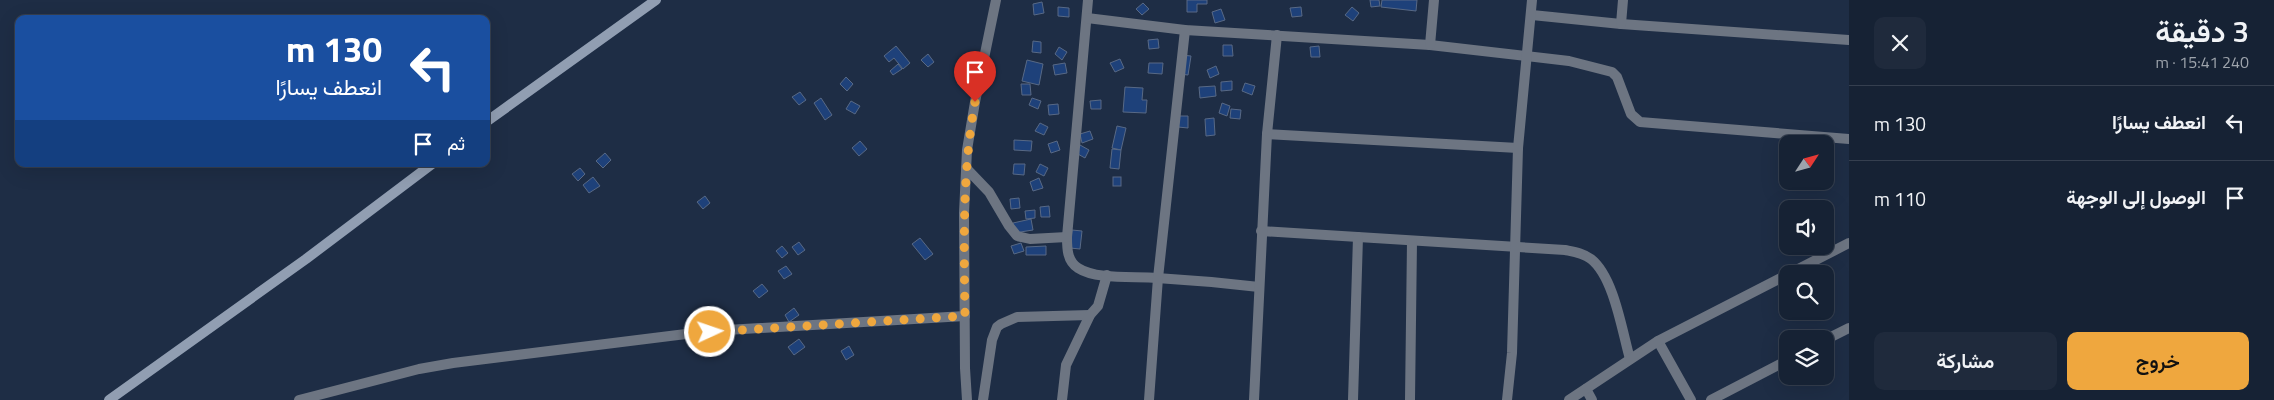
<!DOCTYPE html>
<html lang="ar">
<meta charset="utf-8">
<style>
:root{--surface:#162234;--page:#1f2a3c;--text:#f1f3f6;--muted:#9ea4ac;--line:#353f4f;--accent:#efa73e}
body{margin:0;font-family:"Titillium Web",Vazirmatn,sans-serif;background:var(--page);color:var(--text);direction:rtl;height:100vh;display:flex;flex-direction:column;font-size:19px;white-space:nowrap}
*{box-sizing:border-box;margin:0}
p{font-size:16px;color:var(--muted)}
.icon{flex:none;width:28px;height:28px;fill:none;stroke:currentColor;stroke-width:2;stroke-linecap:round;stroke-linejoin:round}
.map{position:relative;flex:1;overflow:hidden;direction:ltr}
.drawer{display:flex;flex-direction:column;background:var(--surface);width:425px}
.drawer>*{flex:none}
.hud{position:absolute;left:15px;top:15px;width:475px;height:152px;border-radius:10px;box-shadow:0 5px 20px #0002,0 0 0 1px var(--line);direction:rtl;background:#1a4fa0;color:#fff;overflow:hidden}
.needle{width:32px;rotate:54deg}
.controls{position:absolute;left:1779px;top:135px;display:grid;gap:10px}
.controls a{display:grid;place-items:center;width:55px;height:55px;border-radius:10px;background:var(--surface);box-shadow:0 5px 20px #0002,0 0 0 1px var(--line);font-size:25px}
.pin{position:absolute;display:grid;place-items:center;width:42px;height:42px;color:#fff;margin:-51px -21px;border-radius:50% 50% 50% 0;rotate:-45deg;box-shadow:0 0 5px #0007}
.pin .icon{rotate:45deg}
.me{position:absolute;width:55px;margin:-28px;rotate:87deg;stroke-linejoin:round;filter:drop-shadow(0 0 4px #0008)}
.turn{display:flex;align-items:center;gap:18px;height:105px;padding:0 25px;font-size:22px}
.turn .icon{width:65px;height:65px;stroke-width:2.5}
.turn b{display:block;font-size:35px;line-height:42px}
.then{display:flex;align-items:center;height:48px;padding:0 25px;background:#0003;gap:10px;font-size:19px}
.round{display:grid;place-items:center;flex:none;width:52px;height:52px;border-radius:10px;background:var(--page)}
.overview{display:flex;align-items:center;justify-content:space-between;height:85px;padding:0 25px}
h1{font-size:30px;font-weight:600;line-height:38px}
.action{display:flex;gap:10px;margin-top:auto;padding:10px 25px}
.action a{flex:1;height:58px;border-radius:10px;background:var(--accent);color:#111;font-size:20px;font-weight:600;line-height:58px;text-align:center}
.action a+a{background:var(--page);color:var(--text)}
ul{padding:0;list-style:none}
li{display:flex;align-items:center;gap:15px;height:75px;padding:0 25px;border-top:1px solid var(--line)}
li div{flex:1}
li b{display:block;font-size:19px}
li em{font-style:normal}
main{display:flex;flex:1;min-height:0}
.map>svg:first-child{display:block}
.building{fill:#1e417a;stroke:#586985}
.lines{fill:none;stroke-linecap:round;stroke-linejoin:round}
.street{stroke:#6d7582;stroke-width:10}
.secondary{stroke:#919eb2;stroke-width:10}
.route{stroke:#efa73e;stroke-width:9;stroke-dasharray:0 16.2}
</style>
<main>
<section class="drawer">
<div class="overview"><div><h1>3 دقيقة</h1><p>240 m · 15:41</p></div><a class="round"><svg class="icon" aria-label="close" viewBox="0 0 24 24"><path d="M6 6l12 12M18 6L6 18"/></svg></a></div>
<ul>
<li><svg class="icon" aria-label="left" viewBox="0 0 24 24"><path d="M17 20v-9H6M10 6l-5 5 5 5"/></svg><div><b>انعطف يسارًا</b></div><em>130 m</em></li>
<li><svg class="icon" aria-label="arrive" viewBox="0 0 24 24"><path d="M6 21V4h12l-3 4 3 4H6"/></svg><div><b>الوصول إلى الوجهة</b></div><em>110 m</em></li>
</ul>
<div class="action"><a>خروج</a><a>مشاركة</a></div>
</section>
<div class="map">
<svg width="1849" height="400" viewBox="0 0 1849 400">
<rect width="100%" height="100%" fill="#1e2d45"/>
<!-- building -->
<g class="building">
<polygon points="1187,0 1207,0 1207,4 1197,4 1197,12 1187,12"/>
<polygon points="1370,0 1379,0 1380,6 1371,7"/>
<polygon points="1382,0 1417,0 1416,11 1381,7"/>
<polygon points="1042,2 1044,13 1034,15 1033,4"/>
<polygon points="1143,3 1149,9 1142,15 1136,9"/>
<polygon points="1058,7 1069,8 1069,17 1058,16"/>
<polygon points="1301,7 1302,16 1292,17 1290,8"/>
<polygon points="1352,7 1359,13 1353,21 1345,15"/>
<polygon points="1221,9 1225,20 1215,23 1212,12"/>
<polygon points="1158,39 1159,48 1149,49 1148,40"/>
<polygon points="1033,41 1041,42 1041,53 1032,52"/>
<polygon points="1223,45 1232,45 1233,56 1223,56"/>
<polygon points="896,46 910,63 903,69 894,58 889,62 884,56"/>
<polygon points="1319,46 1320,57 1311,57 1310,47"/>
<polygon points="1059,47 1067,52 1062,60 1055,54"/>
<polygon points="928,54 934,62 928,67 921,60"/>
<polygon points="1182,55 1191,56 1188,75 1180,74"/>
<polygon points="1120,59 1124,68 1115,72 1110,63"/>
<polygon points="1027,60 1043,64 1039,85 1022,81"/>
<polygon points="1065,63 1067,73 1055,75 1053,65"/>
<polygon points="1149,63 1163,63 1162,74 1148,73"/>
<polygon points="898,64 902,69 893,75 890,71"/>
<polygon points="1216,66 1219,74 1210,78 1207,70"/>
<polygon points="846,77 853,84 847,91 840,84"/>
<polygon points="1232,81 1232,90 1221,91 1221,82"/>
<polygon points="1245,83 1255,86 1252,95 1242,91"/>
<polygon points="1021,84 1030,84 1031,95 1022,95"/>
<polygon points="1215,86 1216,96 1200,98 1199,87"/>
<polygon points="1125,87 1143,88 1142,100 1147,100 1146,113 1123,112"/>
<polygon points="800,92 806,100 799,105 792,97"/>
<polygon points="821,98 832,115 825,120 814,103"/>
<polygon points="1032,98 1041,101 1038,109 1029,105"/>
<polygon points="1101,100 1101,109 1091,109 1090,101"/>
<polygon points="851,101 860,106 855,114 846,109"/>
<polygon points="1222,103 1230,106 1227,116 1219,113"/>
<polygon points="1058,104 1059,114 1049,115 1048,105"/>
<polygon points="1231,109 1241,110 1240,119 1230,118"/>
<polygon points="1178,116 1188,116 1188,128 1178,127"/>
<polygon points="1214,118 1215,135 1206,136 1205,119"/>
<polygon points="1040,123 1048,127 1044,135 1035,131"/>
<polygon points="1117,126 1126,128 1121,150 1112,148"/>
<polygon points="1090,131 1093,139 1082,143 1080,134"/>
<polygon points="1014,140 1032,141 1031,151 1014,150"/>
<polygon points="860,141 867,149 859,156 852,148"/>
<polygon points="1057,141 1060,150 1051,153 1048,144"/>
<polygon points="1080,145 1089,150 1085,158 1076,153"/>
<polygon points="1112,149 1121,150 1119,169 1110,168"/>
<polygon points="605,153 611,160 603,168 596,161"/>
<polygon points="1014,164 1025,164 1024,175 1013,174"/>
<polygon points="1040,164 1048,168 1044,176 1036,172"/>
<polygon points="580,168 585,174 578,181 572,174"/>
<polygon points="593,177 600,186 589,193 583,185"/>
<rect x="1113" y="177" width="8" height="9"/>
<polygon points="1039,178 1043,188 1033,191 1030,182"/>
<polygon points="705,196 710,203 703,209 697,202"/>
<polygon points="1019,198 1020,208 1011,209 1010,199"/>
<polygon points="1049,206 1050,217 1041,217 1040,207"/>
<polygon points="1035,210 1035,218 1026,219 1025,211"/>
<polygon points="1031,219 1033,230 1014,233 1013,223"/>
<polygon points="1072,230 1082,231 1080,249 1070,248"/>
<polygon points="920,238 933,254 925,260 912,244"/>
<polygon points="799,242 805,250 798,255 792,247"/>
<polygon points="1021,243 1024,251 1014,254 1011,246"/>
<polygon points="782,246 788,253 782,258 776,251"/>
<polygon points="1046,246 1046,255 1026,255 1026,247"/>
<polygon points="786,266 792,274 784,279 778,271"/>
<polygon points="762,284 768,291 759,298 753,291"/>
<polygon points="794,308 799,315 789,322 785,315"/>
<polygon points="799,339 805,347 794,355 788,347"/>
<polygon points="849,346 854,355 846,360 841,351"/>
</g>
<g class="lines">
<!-- street -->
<g class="street">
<path d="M1088 0 1067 237C1067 248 1067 261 1078 268 1096 280 1135 276 1157 278 1191 280 1225 283 1259 287"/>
<polyline points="1532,15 1621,24 1849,40"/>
<polyline points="1087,18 1185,30 1430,45 1569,61 1612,72 1617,77 1631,114 1640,122 1849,139"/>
<polyline points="1621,24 1623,0"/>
<polyline points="1430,45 1434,0"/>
<polyline points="1267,134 1518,148"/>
<polyline points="966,168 989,192 1009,226 1017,236 1030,239 1067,237"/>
<path d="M1261 231 1565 250C1575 252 1583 253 1591 259 1614 277 1622 331 1630 359"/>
<polyline points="1825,340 1849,328"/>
<polyline points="1658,341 1691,400"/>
<polyline points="1586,389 1592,400"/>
<polyline points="299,400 419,369 453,363 710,331 965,316"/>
<polyline points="967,400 965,368 964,213 967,150 975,102 996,0"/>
<polyline points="983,400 992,340 997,327 1001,324 1017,317 1090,315"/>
<polyline points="1062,400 1066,365 1090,315 1098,306 1107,275"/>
<polyline points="1149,400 1158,278 1185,30"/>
<polyline points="1254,400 1267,134 1277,35"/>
<polyline points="1353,400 1358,237"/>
<polyline points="1410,400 1412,241"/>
<polyline points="1507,400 1512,353 1518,148 1532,0"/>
<polyline points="1569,400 1658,341 1849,243"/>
<polyline points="1711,400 1788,360"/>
</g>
<!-- secondary -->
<g class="secondary">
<polyline points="486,122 656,0"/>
<polyline points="109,400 306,259 432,164"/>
</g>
</g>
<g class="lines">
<!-- route -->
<path class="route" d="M710 332 965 316C964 245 962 173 975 102"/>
</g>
</svg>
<div class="controls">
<a><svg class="needle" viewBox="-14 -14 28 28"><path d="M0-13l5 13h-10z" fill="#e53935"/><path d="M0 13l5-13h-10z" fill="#9ea4ac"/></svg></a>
<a><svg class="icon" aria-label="sound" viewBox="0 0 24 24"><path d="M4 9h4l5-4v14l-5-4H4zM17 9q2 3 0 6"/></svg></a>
<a><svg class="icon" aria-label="search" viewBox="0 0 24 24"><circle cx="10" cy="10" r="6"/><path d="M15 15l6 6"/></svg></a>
<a><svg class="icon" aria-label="layers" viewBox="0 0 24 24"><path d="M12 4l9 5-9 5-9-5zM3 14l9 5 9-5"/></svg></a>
</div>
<div class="pin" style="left:975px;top:102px;background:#d93025"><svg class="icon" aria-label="arrive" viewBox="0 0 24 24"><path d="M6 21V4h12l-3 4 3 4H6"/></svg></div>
<svg class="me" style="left:710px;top:332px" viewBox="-20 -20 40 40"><circle r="17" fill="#efa73e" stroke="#fff" stroke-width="3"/><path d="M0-11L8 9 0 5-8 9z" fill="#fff"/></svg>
<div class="hud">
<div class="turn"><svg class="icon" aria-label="left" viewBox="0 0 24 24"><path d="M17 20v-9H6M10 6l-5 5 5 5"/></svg><div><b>130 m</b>انعطف يسارًا</div></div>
<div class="then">ثم<svg class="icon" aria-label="arrive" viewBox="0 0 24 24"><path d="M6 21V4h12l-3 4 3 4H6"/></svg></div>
</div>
</div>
</main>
